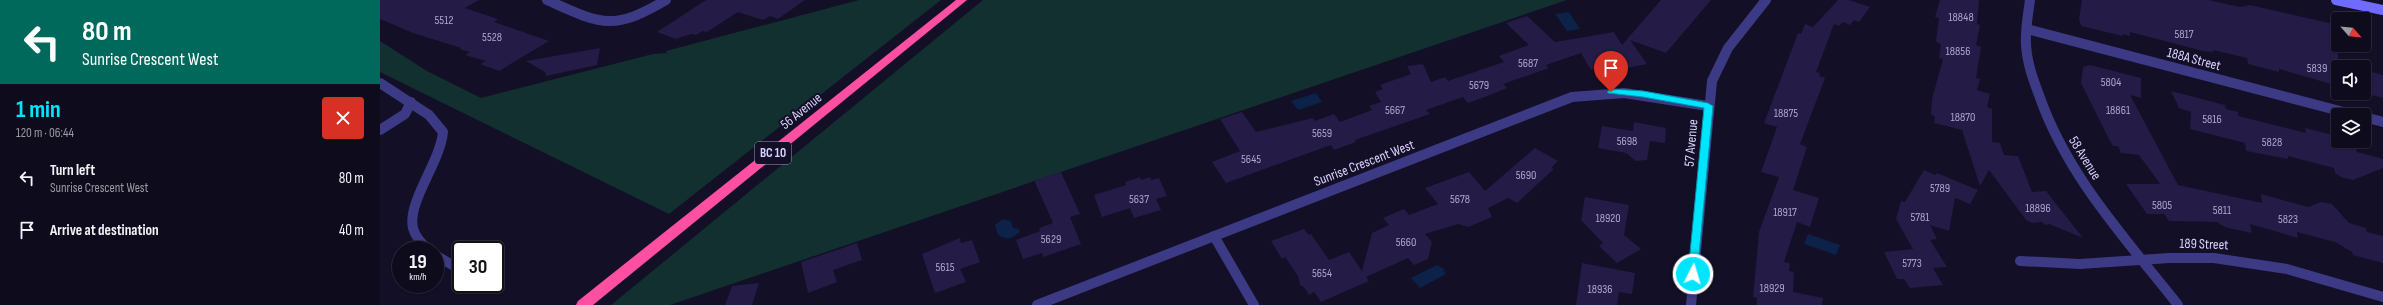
<!DOCTYPE html>
<meta charset="utf-8">
<style>
:root{--surface:#0e0b1c;--page:#171425;--text:#f1f3f6;--muted:#9b9ba3;--line:#2e2b3b;--accent:#00e5ff}
body{margin:0;font-family:"Sofia Sans Condensed",sans-serif;background:var(--page);color:var(--text);height:100vh;display:flex;flex-direction:column;font-size:15px;white-space:nowrap}
*{box-sizing:border-box;margin:0}
p{font-size:13px;color:var(--muted)}
.icon{flex:none;width:22px;height:22px;fill:none;stroke:currentColor;stroke-width:2;stroke-linecap:round;stroke-linejoin:round}
.map{position:relative;flex:1;overflow:hidden}
.panel{display:flex;flex-direction:column;background:var(--surface);width:380px}
.panel>*{flex:none}
.guide{background:#00695c;color:#fff;overflow:hidden}
.needle{width:26px;rotate:117deg}
.controls{position:absolute;left:1951px;top:12px;display:grid;gap:8px}
.controls a{display:grid;place-items:center;width:40px;height:40px;border-radius:4px;background:var(--surface);box-shadow:0 1px 3px #0004,0 0 0 1px var(--line);font-size:20px}
.speed{position:absolute;left:12px;top:241px;display:flex;gap:8px;font-size:20px;font-weight:700;text-align:center}
.speed>*{display:grid;place-content:center;width:52px;height:52px;border-radius:50%;background:var(--surface);box-shadow:0 1px 3px #0004,0 0 0 1px var(--line);line-height:1}
.speed small{font-size:10px;font-weight:400}
.speed .limit{border:2px solid #111;border-radius:6px;background:#fff;color:#111}
.pin{position:absolute;display:grid;place-items:center;width:34px;height:34px;color:#fff;margin:-41px -17px;border-radius:50% 50% 50% 0;rotate:-45deg;box-shadow:0 0 4px #0007}
.pin .icon{rotate:45deg}
.me{position:absolute;width:44px;margin:-22px;rotate:5deg;stroke-linejoin:round;filter:drop-shadow(0 0 3px #0008)}
.turn{display:flex;align-items:center;gap:14px;height:84px;padding:0 16px;font-size:18px}
.turn .icon{width:52px;height:52px;stroke-width:2.5}
.turn b{display:block;font-size:28px;line-height:34px}
.round{display:grid;place-items:center;flex:none;width:42px;height:42px;border-radius:4px;background:var(--page)}
.summary{display:flex;align-items:center;justify-content:space-between;height:68px;padding:0 16px}
h1{font-size:24px;font-weight:700;line-height:30px;color:var(--accent)}
ul{padding:0;list-style:none}
li{display:flex;align-items:center;gap:12px;height:52px;padding:0 16px}
li div{flex:1}
li b{display:block;font-size:15px}
li em{font-style:normal}
main{display:flex;flex:1;min-height:0}
.map>svg:first-child{display:block}
.green{fill:#12302f}
.water{fill:#0c2248}
.building{fill:#241b47}
.lines{fill:none;stroke-linecap:round;stroke-linejoin:round}
.lane{stroke:#3d3a85;stroke-width:10}
.street{stroke:#3d3a85;stroke-width:10}
.secondary{stroke:#6f6bff;stroke-width:10}
.highway{fill:#ff4fa3;fill-rule:evenodd}
.route{fill:#00e5ff;stroke:#0095a6}
.labels{text-anchor:middle;dominant-baseline:central;stroke-width:4;stroke-linejoin:round;paint-order:stroke}
.number-label{font-size:12px;fill:#aca6d1}
.shield{fill:#130f26;stroke:#9e99be;stroke-width:1}
.shield-label{font-size:13px;font-weight:bold;fill:#d9d4ff}
.street-label{font-size:14px;fill:#d9d4ff;stroke:#130f26}
</style>
<main>
<section class="panel">
<div class="guide">
<div class="turn"><svg class="icon" aria-label="left" viewBox="0 0 24 24"><path d="M17 20v-9H6M10 6l-5 5 5 5"/></svg><div><b>80 m</b>Sunrise Crescent West</div></div>
</div>
<div class="summary"><div><h1>1 min</h1><p>120 m · 06:44</p></div><a class="round" style="background:#d93025;color:#fff"><svg class="icon" aria-label="close" viewBox="0 0 24 24"><path d="M6 6l12 12M18 6L6 18"/></svg></a></div>
<ul>
<li><svg class="icon" aria-label="left" viewBox="0 0 24 24"><path d="M17 20v-9H6M10 6l-5 5 5 5"/></svg><div><b>Turn left</b><p>Sunrise Crescent West</p></div><em>80 m</em></li>
<li><svg class="icon" aria-label="arrive" viewBox="0 0 24 24"><path d="M6 21V4h12l-3 4 3 4H6"/></svg><div><b>Arrive at destination</b></div><em>40 m</em></li>
</ul>
</section>
<div class="map">
<svg width="2003" height="305" viewBox="0 0 2003 305">
<rect width="100%" height="100%" fill="#130f26"/>
<!-- green -->
<g class="green">
<polygon points="479,0 561,0 289,214 0,72 0,41 47,71 101,98 273,54 287,53 286,51"/>
<polygon points="603,0 1187,0 290,305 231,305"/>
</g>
<!-- water -->
<g class="water">
<polygon points="1189,12 1200,29 1187,31 1175,14"/>
<polygon points="936,93 942,102 918,110 911,101"/>
<path d="M623 219 631 221 633 228 639 229 640 232C632 238 628 241 618 235L615 225Z"/>
<polygon points="1428,234 1460,245 1456,255 1424,244"/>
<polygon points="1057,265 1066,270 1063,271 1066,274 1040,288 1031,278"/>
</g>
<!-- building -->
<g class="building">
<polygon points="0,0 99,0 85,8 118,19 114,22 169,41 119,71 100,64 106,61 85,55 90,52 79,49 81,48 33,33 0,19"/>
<polygon points="326,0 425,0 398,19 390,16 383,20 358,12 327,32 323,31 316,35 311,34 296,39 277,32"/>
<polygon points="1281,0 1331,0 1286,53 1250,40 1267,64 1247,68 1245,64 1211,70 1201,53 1166,65 1169,68 1123,84 1127,88 1105,97 1088,103 1083,97 1046,110 1050,114 975,140 976,142 954,150 951,145 846,183 832,162 860,151 840,119 862,112 876,132 933,118 934,121 954,114 960,122 992,110 989,106 1001,102 995,92 1003,89 1000,85 1031,74 1027,66 1043,64 1051,82 1065,77 1068,81 1124,62 1119,56 1149,45 1126,23 1147,16 1175,42 1234,32 1242,45"/>
<polygon points="1458,0 1469,0 1490,7 1479,22 1474,20 1470,25 1463,22 1459,26 1454,24 1436,72 1440,73 1439,76 1445,78 1420,144 1427,147 1413,190 1439,198 1430,227 1417,222 1404,262 1410,263 1409,271 1414,272 1413,292 1443,298 1442,305 1377,305 1377,298 1373,297 1379,232 1399,177 1381,172 1397,127 1384,123 1418,33 1421,34 1425,24 1433,27"/>
<polygon points="1560,0 1599,0 1597,24 1600,25 1596,45 1601,47 1596,78 1600,79 1597,90 1610,94 1607,107 1612,109 1612,142 1620,143 1624,155 1638,156 1652,192 1666,191 1703,238 1669,224 1665,225 1662,222 1652,223 1646,220 1609,170 1600,186 1582,130 1554,123 1555,117 1551,114 1552,99 1563,59 1559,58 1561,45 1556,41 1559,18 1555,17"/>
<polygon points="1702,0 1828,0 1860,7 1870,5 1958,25 1958,63 1972,67 1958,67 1958,86 1899,69 1899,72 1868,64 1867,58 1833,50 1833,52 1823,51 1750,32 1750,36 1743,34 1743,36 1701,26 1699,19"/>
<polygon points="220,48 217,65 166,76 165,72 146,61"/>
<polygon points="1710,65 1761,78 1761,98 1750,95 1798,185 1882,203 1881,194 1928,207 1941,202 1952,204 1969,223 1986,228 1987,232 2003,236 2003,263 1973,255 1972,252 1955,242 1917,232 1918,238 1870,224 1872,233 1848,228 1839,224 1838,222 1789,221 1784,214 1767,214 1746,184 1780,184 1759,155 1741,153 1738,146 1733,146 1730,141 1701,83 1703,67"/>
<polygon points="1984,70 2003,75 2003,98 1984,93"/>
<polygon points="1791,91 1845,105 1846,109 1858,112 1858,116 1926,133 1925,128 1949,134 1958,138 1958,141 1974,142 1977,152 2003,159 2003,168 1973,180 1961,177 1955,173 1954,168 1908,156 1908,159 1866,151 1865,143 1810,129 1811,112 1799,108"/>
<polygon points="1254,122 1286,128 1285,143 1270,141 1267,160 1256,161 1246,153 1218,148 1222,126 1253,131"/>
<polygon points="1155,148 1178,161 1171,168 1174,169 1137,203 1128,198 1108,208 1112,217 1088,227 1078,224 1045,234 1052,242 1048,259 1034,265 1028,258 986,277 989,281 941,302 934,292 929,295 924,287 920,285 918,276 905,257 902,259 891,241 924,229 929,235 931,234 949,260 969,252 982,271 992,233 1009,225 1003,218 1024,209 1029,215 1058,204 1045,188 1089,172 1105,191"/>
<polygon points="1544,170 1555,175 1557,173 1598,190 1590,204 1575,198 1569,231 1550,225 1557,239 1550,240 1567,267 1553,268 1563,285 1530,288 1524,279 1517,279 1504,252 1533,249 1516,219 1521,201 1525,202"/>
<polygon points="681,172 700,214 690,217 701,244 663,257 662,253 643,259 636,240 660,231 659,228 673,223 654,180"/>
<polygon points="760,177 761,180 770,177 771,180 779,178 787,196 776,199 781,210 754,218 750,208 722,217 714,195 746,185 745,182"/>
<polygon points="1205,197 1249,205 1244,235 1261,249 1237,263 1219,246 1223,243 1201,220"/>
<polygon points="580,238 581,243 592,240 600,262 580,269 586,282 555,293 542,254"/>
<polygon points="477,243 482,260 453,270 457,282 428,293 421,262"/>
<polygon points="1202,263 1255,273 1252,294 1239,292 1237,305 1196,305"/>
<polygon points="379,283 372,305 345,305 352,286"/>
</g>
<g class="lines">
<!-- lane -->
<g class="lane">
<path d="M0 83 49 115 63 132C60 163 27 202 33 228 35 237 42 244 49 250"/>
<polyline points="0,130 25,114 31,102"/>
<polyline points="55,255 81,270"/>
</g>
<!-- street -->
<g class="street">
<path d="M167 0C221 24 232 32 286 0"/>
<path d="M1650 0C1648 15 1645 30 1646 45 1647 63 1653 79 1659 95 1687 176 1746 239 1798 305"/>
<polyline points="1647,29 1975,115"/>
<polyline points="1984,117 2003,122"/>
<polyline points="834,236 874,305"/>
<polyline points="1640,261 1700,264 1789,258 1834,258 1907,269 2003,297"/>
<polyline points="657,305 1192,97 1244,93 1328,106"/>
<polyline points="1311,305 1332,81 1348,48 1386,0"/>
</g>
<!-- secondary -->
<polyline class="secondary" points="1956,0 2003,10"/>
<!-- highway -->
<polygon class="highway" points="576,0 587,0 213,305 196,305 198,301"/>
</g>
<!-- route -->
<polygon class="route" points="1231,89 1263,91 1328,103 1333,106 1317,277 1313,278 1308,274 1324,108 1263,97 1228,93 1227,92"/>
<g class="labels">
<!-- number labels -->
<g class="number-label">
<text x="1581" y="17">18848</text>
<text x="64" y="20">5512</text>
<text x="1804" y="34">5817</text>
<text x="112" y="37">5528</text>
<text x="1578" y="51">18856</text>
<text x="1148" y="63">5687</text>
<text x="1937" y="68">5839</text>
<text x="1731" y="82">5804</text>
<text x="1099" y="85">5679</text>
<text x="1015" y="110">5667</text>
<text x="1738" y="110">18861</text>
<text x="1406" y="113">18875</text>
<text x="1583" y="117">18870</text>
<text x="1832" y="119">5816</text>
<text x="942" y="133">5659</text>
<text x="1247" y="141">5698</text>
<text x="1892" y="142">5828</text>
<text x="871" y="159">5645</text>
<text x="1146" y="175">5690</text>
<text x="1560" y="188">5789</text>
<text x="759" y="199">5637</text>
<text x="1080" y="199">5678</text>
<text x="1782" y="205">5805</text>
<text x="1658" y="208">18896</text>
<text x="1842" y="210">5811</text>
<text x="1405" y="212">18917</text>
<text x="1540" y="217">5781</text>
<text x="1228" y="218">18920</text>
<text x="1908" y="219">5823</text>
<text x="671" y="239">5629</text>
<text x="1026" y="242">5660</text>
<text x="1532" y="263">5773</text>
<text x="565" y="267">5615</text>
<text x="942" y="273">5654</text>
<text x="1392" y="288">18929</text>
<text x="1220" y="289">18936</text>
</g>
<!-- shield labels -->
<rect class="shield" x="375" y="142" width="36" height="22" rx="3"/>
<g class="shield-label">
<text x="393" y="153">BC 10</text>
</g>
<!-- street labels -->
<g class="street-label">
<text transform="translate(1814 59) rotate(15)">188A Street</text>
<text transform="translate(421 111) rotate(-39)">56 Avenue</text>
<text transform="translate(1311 143) rotate(-85)">57 Avenue</text>
<text transform="translate(1705 158) rotate(58)">58 Avenue</text>
<text transform="translate(984 163) rotate(-21)">Sunrise Crescent West</text>
<text transform="translate(1824 244) rotate(2)">189 Street</text>
</g>
</g>
</svg>
<div class="controls">
<a><svg class="needle" viewBox="-14 -14 28 28"><path d="M0-13l5 13h-10z" fill="#e53935"/><path d="M0 13l5-13h-10z" fill="#9b9ba3"/></svg></a>
<a><svg class="icon" aria-label="sound" viewBox="0 0 24 24"><path d="M4 9h4l5-4v14l-5-4H4zM17 9q2 3 0 6"/></svg></a>
<a><svg class="icon" aria-label="layers" viewBox="0 0 24 24"><path d="M12 4l9 5-9 5-9-5zM3 14l9 5 9-5"/></svg></a>
</div>
<div class="speed"><div>19<small>km/h</small></div><div class="limit">30</div></div>
<div class="pin" style="left:1231px;top:92px;background:#d93025"><svg class="icon" aria-label="arrive" viewBox="0 0 24 24"><path d="M6 21V4h12l-3 4 3 4H6"/></svg></div>
<svg class="me" style="left:1313px;top:274px" viewBox="-20 -20 40 40"><circle r="17" fill="#00e5ff" stroke="#fff" stroke-width="3"/><path d="M0-11L8 9 0 5-8 9z" fill="#fff"/></svg>
</div>
</main>
